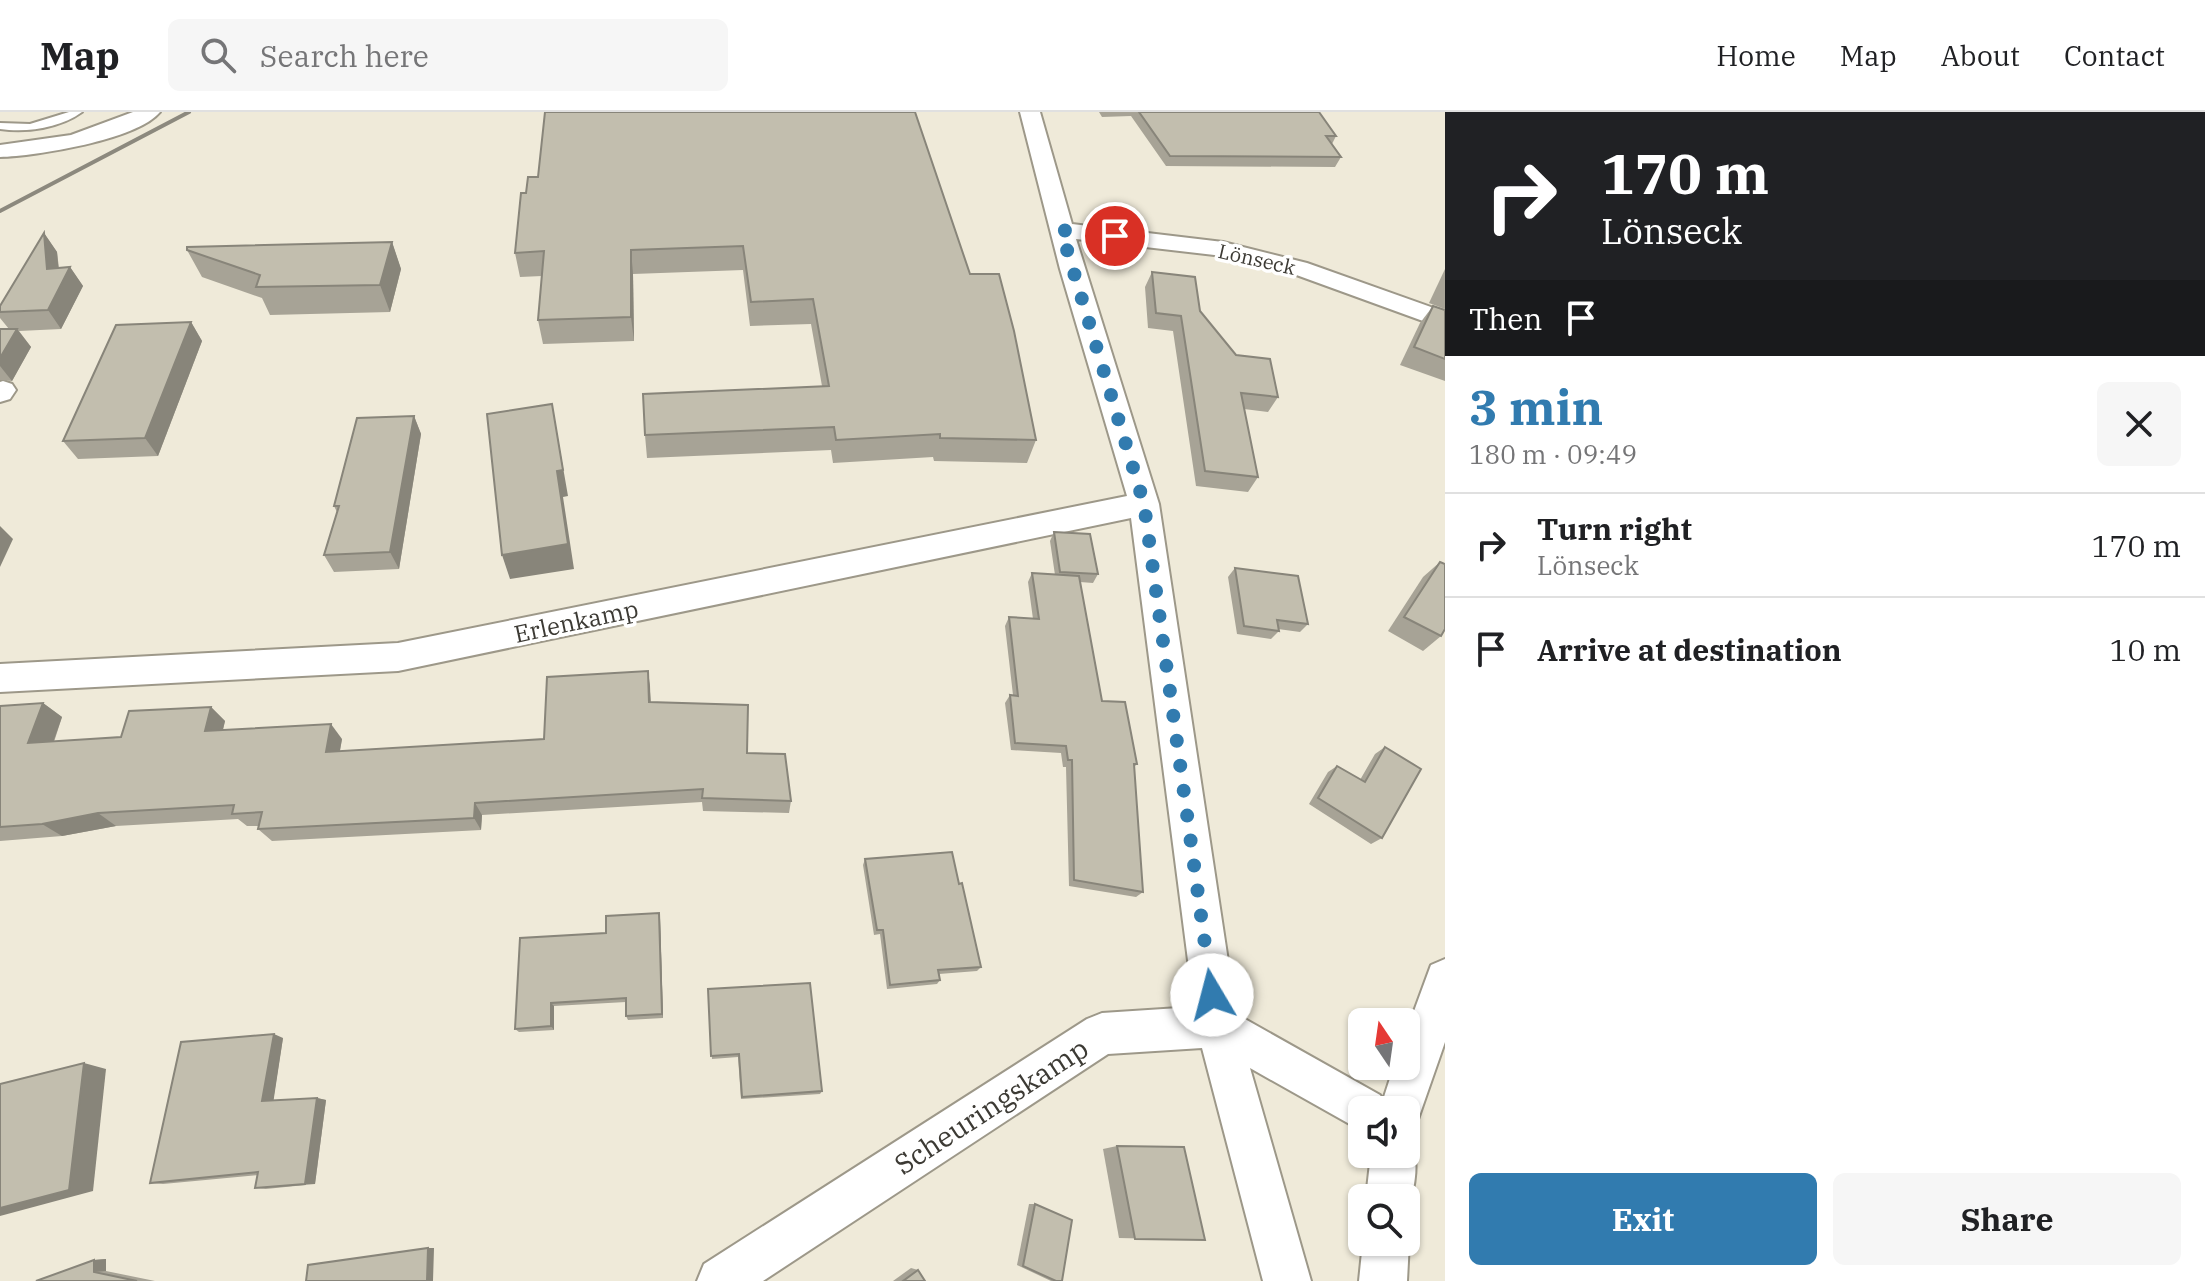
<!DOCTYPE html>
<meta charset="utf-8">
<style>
:root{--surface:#fff;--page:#f6f6f6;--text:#202124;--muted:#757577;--line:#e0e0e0;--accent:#317baf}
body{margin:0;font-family:"IBM Plex Serif",serif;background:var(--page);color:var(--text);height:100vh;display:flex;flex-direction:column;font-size:30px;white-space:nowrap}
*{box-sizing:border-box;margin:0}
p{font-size:26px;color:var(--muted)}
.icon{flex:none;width:44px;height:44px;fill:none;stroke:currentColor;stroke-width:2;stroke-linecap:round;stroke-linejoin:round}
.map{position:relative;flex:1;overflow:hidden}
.drawer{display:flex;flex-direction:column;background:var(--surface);width:760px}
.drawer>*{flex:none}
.guide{background:#202124;color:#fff;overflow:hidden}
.needle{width:52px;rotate:347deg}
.tools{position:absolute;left:1348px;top:896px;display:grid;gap:16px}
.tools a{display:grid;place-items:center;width:72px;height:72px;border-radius:12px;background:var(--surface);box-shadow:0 2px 6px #0004;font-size:40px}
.pin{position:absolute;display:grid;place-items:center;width:68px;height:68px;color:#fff;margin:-34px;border:4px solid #fff;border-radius:50%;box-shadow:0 2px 8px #0007}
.me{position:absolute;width:88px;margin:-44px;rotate:352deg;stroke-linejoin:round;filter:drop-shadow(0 0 6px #0008)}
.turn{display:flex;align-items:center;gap:28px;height:168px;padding:0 24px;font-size:36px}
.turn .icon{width:104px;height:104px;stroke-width:2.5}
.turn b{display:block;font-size:56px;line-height:68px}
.then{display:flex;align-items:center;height:76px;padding:0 24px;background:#0003;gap:16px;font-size:30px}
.round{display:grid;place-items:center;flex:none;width:84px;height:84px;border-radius:12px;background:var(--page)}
.head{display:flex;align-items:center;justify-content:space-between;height:136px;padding:0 24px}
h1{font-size:48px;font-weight:700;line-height:60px;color:var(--accent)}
.cta{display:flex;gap:16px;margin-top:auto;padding:16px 24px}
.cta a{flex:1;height:92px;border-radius:12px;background:var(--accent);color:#fff;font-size:32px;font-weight:700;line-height:92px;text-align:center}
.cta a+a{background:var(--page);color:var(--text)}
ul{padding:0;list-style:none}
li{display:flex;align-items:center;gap:24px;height:104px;padding:0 24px;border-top:2px solid var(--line)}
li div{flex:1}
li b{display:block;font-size:30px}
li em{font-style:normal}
header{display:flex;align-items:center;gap:48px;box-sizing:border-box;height:112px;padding:0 40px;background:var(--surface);border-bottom:2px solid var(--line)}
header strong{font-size:38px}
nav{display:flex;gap:44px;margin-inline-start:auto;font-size:28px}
.search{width:560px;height:72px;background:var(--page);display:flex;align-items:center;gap:20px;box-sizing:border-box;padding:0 28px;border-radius:12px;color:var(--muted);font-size:30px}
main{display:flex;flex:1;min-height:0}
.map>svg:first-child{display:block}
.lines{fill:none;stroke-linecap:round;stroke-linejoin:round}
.lane-casing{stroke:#9d9889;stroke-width:4}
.street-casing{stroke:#9d9889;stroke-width:4}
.lane{fill:#fff;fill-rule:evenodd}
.street{fill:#fff;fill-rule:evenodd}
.rail{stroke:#8c897e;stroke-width:4}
.wall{fill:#a7a396}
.shaded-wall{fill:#88857a}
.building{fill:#c2beae;stroke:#88857a;stroke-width:2}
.route{stroke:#317baf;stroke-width:14;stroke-dasharray:0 25.2}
.labels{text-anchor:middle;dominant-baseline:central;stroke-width:7;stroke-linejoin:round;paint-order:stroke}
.far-street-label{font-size:20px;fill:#3c3a34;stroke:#fff}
.street-label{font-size:24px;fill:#3c3a34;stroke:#fff}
.near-street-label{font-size:28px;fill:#3c3a34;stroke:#fff}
</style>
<header>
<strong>Map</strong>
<div class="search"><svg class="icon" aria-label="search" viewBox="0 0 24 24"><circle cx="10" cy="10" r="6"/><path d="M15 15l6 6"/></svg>Search here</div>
<nav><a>Home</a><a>Map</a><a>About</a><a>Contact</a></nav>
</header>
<main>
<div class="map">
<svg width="1445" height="1169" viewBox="0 0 1445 1169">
<rect width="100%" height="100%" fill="#efead9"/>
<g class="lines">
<!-- lane casing -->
<g class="lane-casing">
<path id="lane" d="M69 0H82C60 16 27 21 0 17V11L30 12Z"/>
</g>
<!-- street casing -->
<g class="street-casing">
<g id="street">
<path d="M133 0H160C137 28 36 44 0 45V33L71 23Z"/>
<polygon points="1020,0 1040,0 1072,112 1223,130 1307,151 1445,200 1445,217 1291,161 1223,144 1076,127 1159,392 1236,902 1380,983 1383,988 1394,954 1406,954 1406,921 1431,853 1445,847 1445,930 1416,1013 1406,1018 1406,998 1362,998 1362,1019 1250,956 1311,1169 1263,1169 1202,936 1108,942 763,1169 697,1169 704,1152 1087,907 1102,901 1194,895 1131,406 398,559 0,580 0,552 398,531 1127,384 1060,157"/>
<polygon points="3,269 12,272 16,278 10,287 0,290 0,270"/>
<path d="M1406 1025C1422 1042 1415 1079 1406 1100V1086H1366L1371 1042H1406Z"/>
<polygon points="1406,1122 1409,1130 1407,1169 1359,1169 1363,1130 1406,1130"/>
</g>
</g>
<!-- lane -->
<use href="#lane" class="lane"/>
<!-- street -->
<use href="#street" class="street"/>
<!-- rail -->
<polyline class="rail" points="0,99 189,0"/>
</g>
<!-- wall -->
<g class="wall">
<polygon points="1099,0 1319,0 1336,24 1332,32 1341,45 1335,55 1166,54 1131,4 1102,5"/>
<polygon points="521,81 970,162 1036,328 1027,351 934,349 933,345 833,351 831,338 647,346 645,323 822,274 811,212 750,214 743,158 633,162 634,229 543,232 538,208 542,164 520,165 515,141"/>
<polygon points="44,121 57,140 59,156 70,155 83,174 61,217 19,219 31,235 12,269 0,268 0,217 9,217 0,206 0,194"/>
<polygon points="392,130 401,157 390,200 270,203 262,186 202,165 187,138"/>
<polygon points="1445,157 1445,197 1429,191"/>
<polygon points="1152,160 1200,199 1236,243 1278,285 1268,300 1244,297 1258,365 1248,380 1196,374 1173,219 1148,216 1145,175"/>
<polygon points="1433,194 1445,198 1445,269 1400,253 1420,211"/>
<polygon points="191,210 202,229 158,344 78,347 63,329"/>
<polygon points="414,304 421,322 399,457 334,460 324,443 337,400 334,394"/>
<polygon points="1054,420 1098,462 1093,471 1080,470 1102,589 1137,652 1134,655 1143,780 1136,785 1069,774 1066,655 1063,655 1061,641 1011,638 1005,591 1010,583 1013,583 1005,514 1009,505 1033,507 1028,470 1032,461 1055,463 1050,429"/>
<polygon points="1440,450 1441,524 1423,539 1388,519 1423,465"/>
<polygon points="1235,456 1308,512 1300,520 1278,517 1279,519 1271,527 1237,522 1228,465"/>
<polygon points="648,559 651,590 747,641 791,689 789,701 703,699 702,690 482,703 481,718 272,729 258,717 259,714 247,714 238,707 116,714 62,724 0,729 0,594 43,591 62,605 54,630 121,625 211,595 225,609 223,618 342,627 340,639 544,627"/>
<polygon points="1385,635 1382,726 1371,732 1309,692 1328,660 1337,654 1360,668 1375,642"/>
<polygon points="865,747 981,855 977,859 939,862 940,868 937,872 887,877 880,822 874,823 863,753"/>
<polygon points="660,806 663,906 628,908 626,904 626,890 554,894 554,918 519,920 515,917 606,821"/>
<polygon points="708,877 822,979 820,982 741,987 738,945 712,947"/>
<polygon points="283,926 273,989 317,986 326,988 315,1072 266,1077 255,1076 258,1063 163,1072 150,1071"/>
<polygon points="1117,1034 1205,1128 1119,1126 1103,1037"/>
<polygon points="1029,1092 1035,1092 1062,1169 1051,1169 1017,1153"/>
<polygon points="106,1147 106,1159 155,1169 36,1169 94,1148"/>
<polygon points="911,1156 918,1158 925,1169 893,1169"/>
</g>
<!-- shaded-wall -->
<g class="shaded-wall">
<polygon points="44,121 57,140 60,174 70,155 83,174 61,217 48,198 47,157"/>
<polygon points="392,130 401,157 390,200 380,173"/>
<polygon points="631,138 633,162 634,229 631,205"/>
<polygon points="191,210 202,229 158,344 145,326"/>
<polygon points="17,217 31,235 12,269 0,254 0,246"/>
<polygon points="552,292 568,384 563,385 574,457 510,467 502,443 557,359"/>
<polygon points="414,304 421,322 399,457 390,440"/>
<polygon points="0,414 13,427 0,455"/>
<polygon points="648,559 650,574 651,604 649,590"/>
<polygon points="43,591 62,605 48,645 28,631"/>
<polygon points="211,595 225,609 219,633 205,619"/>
<polygon points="331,612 342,627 337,654 326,640"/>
<polygon points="475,691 482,703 481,718 474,706"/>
<polygon points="98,701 116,714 62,724 42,712"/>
<polygon points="659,801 660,806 663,906 662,902"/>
<polygon points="551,891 554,894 554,918 551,914"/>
<polygon points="274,922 283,926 273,992 262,989"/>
<polygon points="84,951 106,957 93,1079 0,1104 0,1096"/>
<polygon points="317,986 326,988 315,1072 305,1072"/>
<polygon points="428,1136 434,1136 433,1169 427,1169"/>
<polygon points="106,1147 106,1159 94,1160 94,1148"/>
</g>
<!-- building -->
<g class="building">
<polygon points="545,0 915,0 970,162 999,162 1014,219 1036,328 940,326 940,322 836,328 834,315 645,323 643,282 829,274 813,187 751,190 743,134 631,138 631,205 538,208 544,139 515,141 521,81 526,81 528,65 538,65"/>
<polygon points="1139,0 1319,0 1336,24 1326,24 1341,45 1170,44"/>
<polygon points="44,121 47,157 70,155 48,198 0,200 0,194"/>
<polygon points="392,130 380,173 256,175 260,163 187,138 187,135"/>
<polygon points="1152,160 1195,165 1200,199 1236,243 1270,247 1278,285 1241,281 1258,365 1205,359 1181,204 1156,201"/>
<polygon points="1433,194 1445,198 1445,247 1414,235"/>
<polygon points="191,210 145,326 63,329 116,213"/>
<polygon points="0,217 17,217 0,246"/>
<polygon points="552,292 563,358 557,359 568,432 502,443 487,302"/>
<polygon points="414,304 390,440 324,443 339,394 334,394 357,306"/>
<polygon points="1054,420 1090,422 1098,462 1060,460"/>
<polygon points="1440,450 1445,452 1445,517 1441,524 1404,505"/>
<polygon points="1235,456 1298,464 1308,512 1277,508 1279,519 1244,514"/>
<polygon points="1032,461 1079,464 1102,589 1125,590 1137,652 1134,652 1143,780 1074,768 1072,648 1068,648 1066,634 1015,631 1010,583 1018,584 1009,505 1039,507"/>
<polygon points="648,559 649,590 748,593 747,641 785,642 791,689 702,686 703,677 475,691 474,706 258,717 262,700 232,702 234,693 98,701 42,712 0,715 0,594 43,591 28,631 121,625 129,599 211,595 205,619 331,612 326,640 544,627 547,565"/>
<polygon points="1385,635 1421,657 1382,726 1318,686 1337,654 1365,670"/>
<polygon points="952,740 959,772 962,771 981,855 938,858 940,868 890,873 883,818 877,818 865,747"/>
<polygon points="659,801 662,902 626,904 626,886 551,891 551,914 515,917 520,826 606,821 606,804"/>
<polygon points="810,871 822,979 742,985 739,942 711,944 708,877"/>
<polygon points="274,922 262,989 317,986 305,1072 255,1076 258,1060 150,1071 181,930"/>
<polygon points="84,951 69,1078 0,1096 0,972"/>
<polygon points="1117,1034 1184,1035 1205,1128 1135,1127"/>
<polygon points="1035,1092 1072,1108 1062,1169 1056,1169 1023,1154"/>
<polygon points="428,1136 427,1169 306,1169 308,1153"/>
<polygon points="94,1148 94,1160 137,1169 36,1169"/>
<polygon points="918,1158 925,1169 903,1169"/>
</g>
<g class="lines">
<!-- route -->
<polyline class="route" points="1115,124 1061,118 1144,392 1212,883"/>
</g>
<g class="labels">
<!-- far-street labels -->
<g class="far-street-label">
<text transform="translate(1257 147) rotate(13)">Lönseck</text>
</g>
<!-- street labels -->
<g class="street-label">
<text transform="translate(576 509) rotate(-12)">Erlenkamp</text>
</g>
<!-- near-street labels -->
<g class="near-street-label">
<text transform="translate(991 994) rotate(-33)">Scheuringskamp</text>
</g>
</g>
</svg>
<div class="tools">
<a><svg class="needle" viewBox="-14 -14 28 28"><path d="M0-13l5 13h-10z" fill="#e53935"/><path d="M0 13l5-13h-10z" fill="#757577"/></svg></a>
<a><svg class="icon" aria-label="sound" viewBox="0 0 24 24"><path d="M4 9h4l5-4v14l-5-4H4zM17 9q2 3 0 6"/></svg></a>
<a><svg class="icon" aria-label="search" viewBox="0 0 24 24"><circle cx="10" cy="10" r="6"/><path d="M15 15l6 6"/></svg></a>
</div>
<div class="pin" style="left:1115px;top:124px;background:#d93025"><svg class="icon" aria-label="arrive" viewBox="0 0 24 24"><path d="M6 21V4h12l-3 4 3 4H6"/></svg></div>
<svg class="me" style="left:1212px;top:883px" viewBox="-20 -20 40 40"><circle r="19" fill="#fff"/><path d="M0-13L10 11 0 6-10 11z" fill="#317baf"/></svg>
</div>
<section class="drawer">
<div class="guide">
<div class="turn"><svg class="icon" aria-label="right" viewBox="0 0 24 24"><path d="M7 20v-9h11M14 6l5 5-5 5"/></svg><div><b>170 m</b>Lönseck</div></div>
<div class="then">Then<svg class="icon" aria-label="arrive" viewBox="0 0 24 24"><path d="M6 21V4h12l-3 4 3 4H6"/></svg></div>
</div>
<div class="head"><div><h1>3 min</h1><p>180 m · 09:49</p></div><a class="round"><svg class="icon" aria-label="close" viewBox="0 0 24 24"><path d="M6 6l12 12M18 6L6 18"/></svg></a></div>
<ul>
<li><svg class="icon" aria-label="right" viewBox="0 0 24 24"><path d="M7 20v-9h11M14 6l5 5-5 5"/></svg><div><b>Turn right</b><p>Lönseck</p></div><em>170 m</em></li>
<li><svg class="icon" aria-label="arrive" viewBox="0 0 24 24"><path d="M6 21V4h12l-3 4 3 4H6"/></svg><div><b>Arrive at destination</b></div><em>10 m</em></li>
</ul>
<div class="cta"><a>Exit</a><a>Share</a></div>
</section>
</main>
